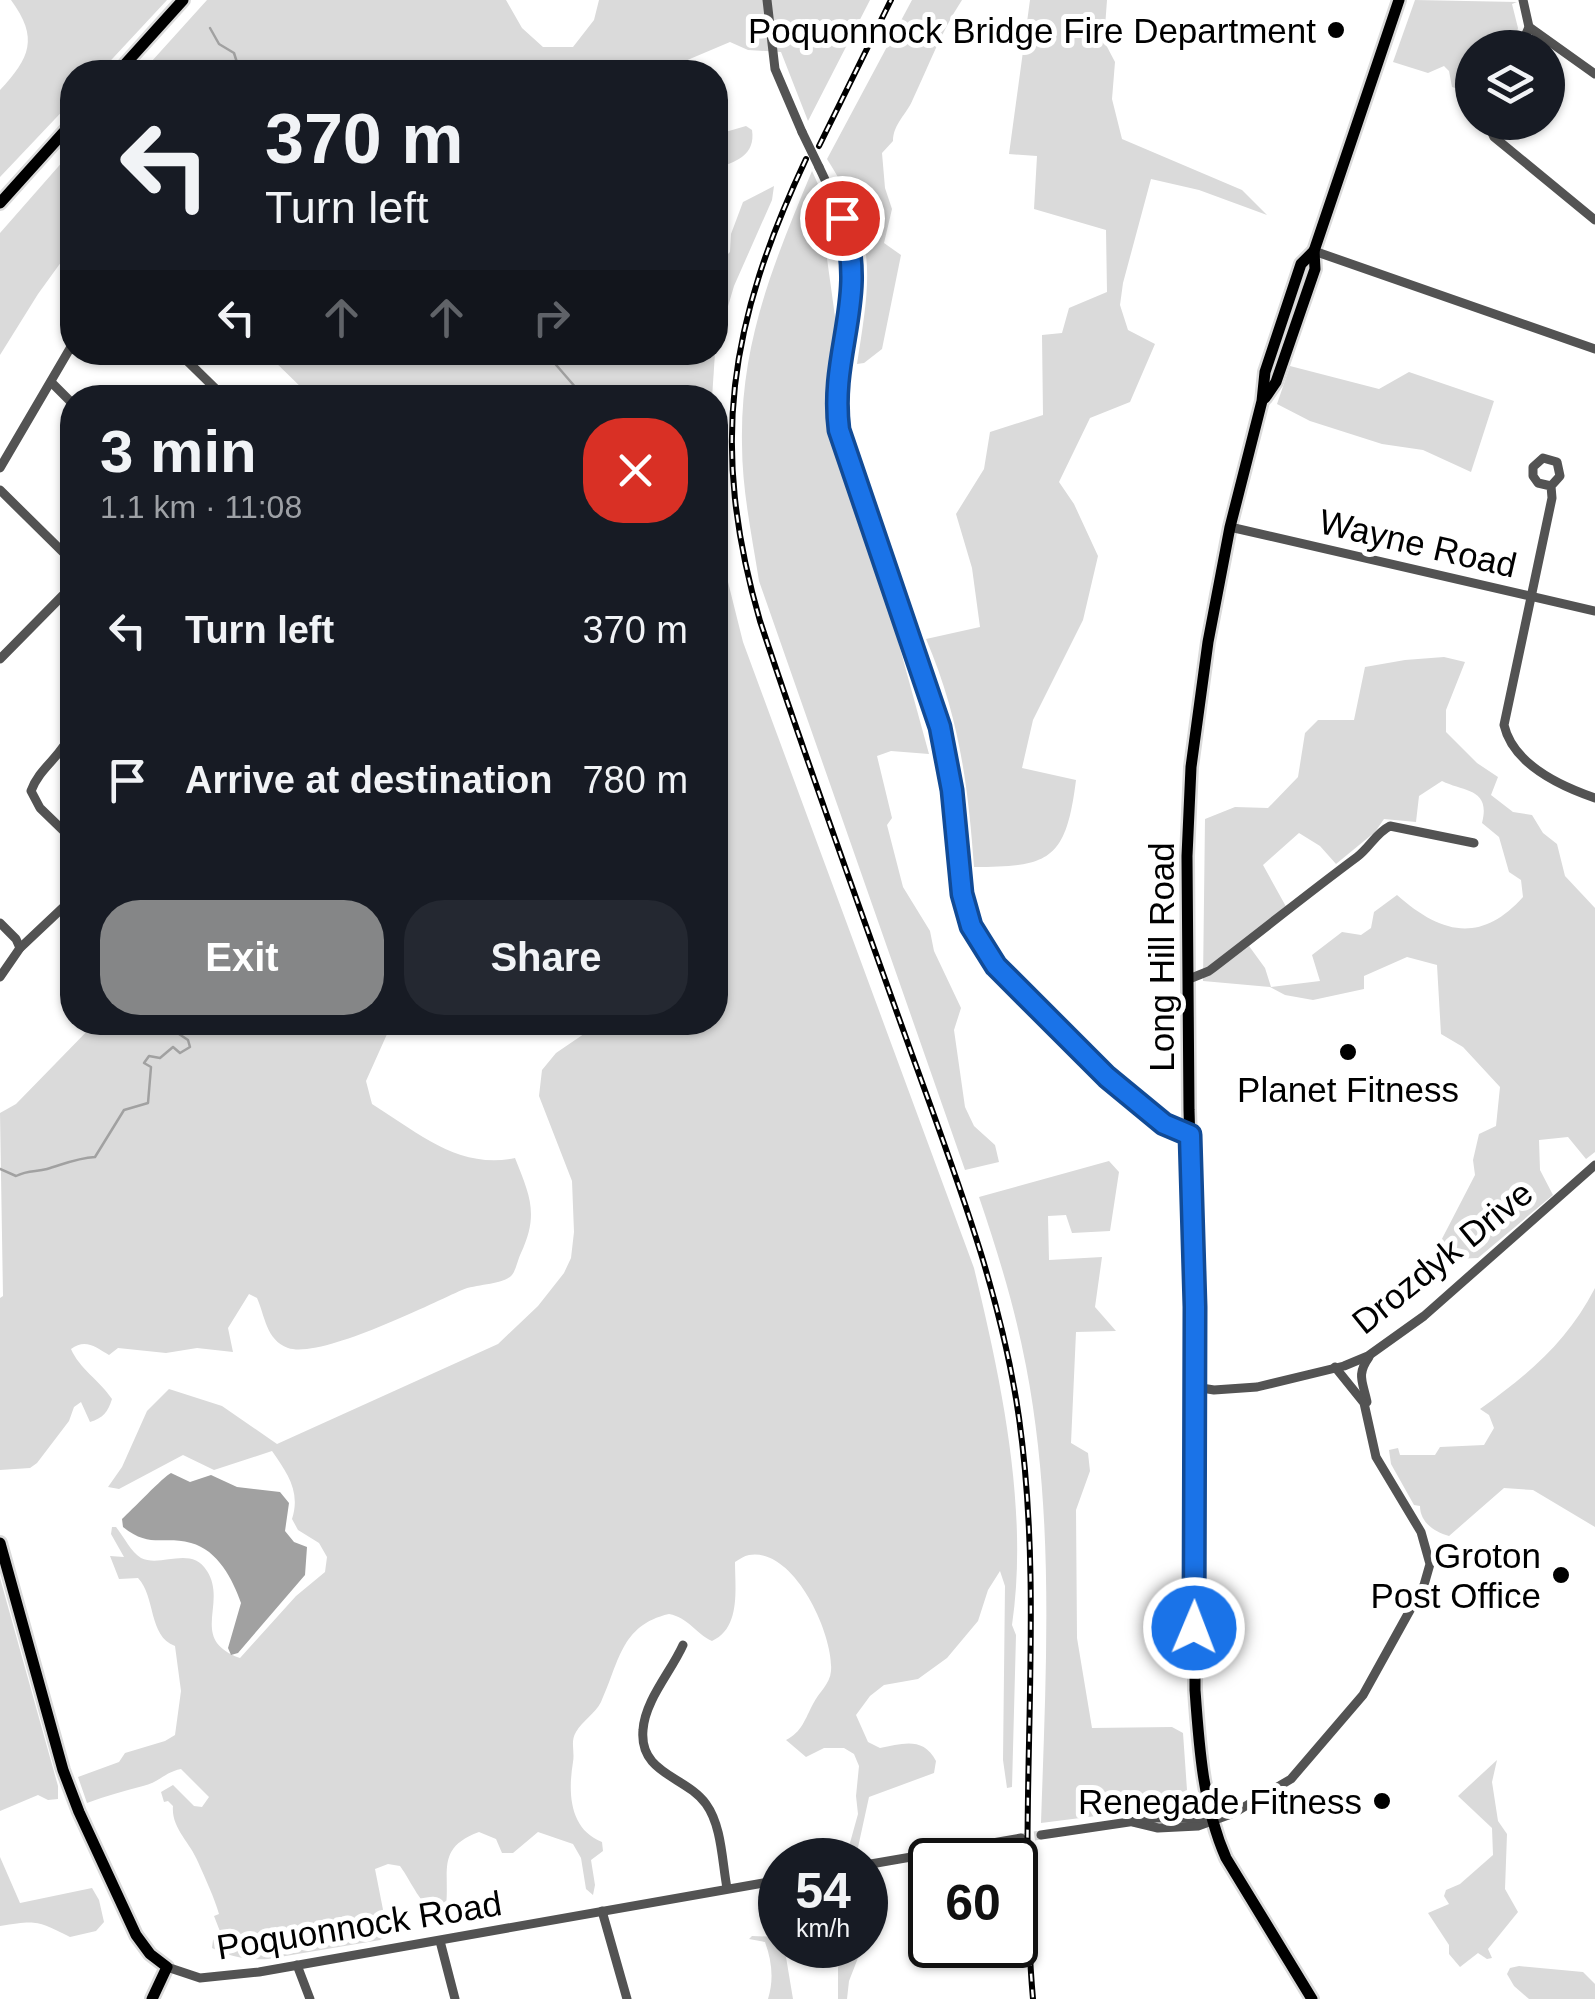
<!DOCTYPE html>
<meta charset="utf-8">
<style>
:root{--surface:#171b24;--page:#242831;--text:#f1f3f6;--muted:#9ea1a6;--accent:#858687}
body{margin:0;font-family:Helvetica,sans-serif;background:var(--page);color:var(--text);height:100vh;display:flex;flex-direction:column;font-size:38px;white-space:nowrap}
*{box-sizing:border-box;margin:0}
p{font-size:32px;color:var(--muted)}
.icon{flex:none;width:55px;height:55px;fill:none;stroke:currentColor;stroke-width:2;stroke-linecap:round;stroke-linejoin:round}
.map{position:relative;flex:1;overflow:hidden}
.drawer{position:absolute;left:60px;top:385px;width:668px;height:650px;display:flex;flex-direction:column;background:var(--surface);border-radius:40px;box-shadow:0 2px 8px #0004}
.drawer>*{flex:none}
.guide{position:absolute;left:60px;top:60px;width:668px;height:305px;border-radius:40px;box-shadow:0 2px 8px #0004;background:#171b24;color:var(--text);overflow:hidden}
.buttons{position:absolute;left:1455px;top:30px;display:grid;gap:20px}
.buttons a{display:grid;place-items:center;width:110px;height:110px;border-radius:50%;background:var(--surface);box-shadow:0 2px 8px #0004;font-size:50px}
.speed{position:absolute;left:758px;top:1838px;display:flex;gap:20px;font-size:50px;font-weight:700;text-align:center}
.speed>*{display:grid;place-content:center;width:130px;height:130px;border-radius:50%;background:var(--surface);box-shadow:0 2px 8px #0004;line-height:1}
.speed small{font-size:25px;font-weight:400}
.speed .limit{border:5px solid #111;border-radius:15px;background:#fff;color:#111}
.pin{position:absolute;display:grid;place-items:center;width:85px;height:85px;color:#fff;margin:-42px;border:5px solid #fff;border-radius:50%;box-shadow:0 2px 10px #0007}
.me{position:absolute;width:110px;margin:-55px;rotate:1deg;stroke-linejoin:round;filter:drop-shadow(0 0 8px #0008)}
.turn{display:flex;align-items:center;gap:35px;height:210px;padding:0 40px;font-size:45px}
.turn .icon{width:130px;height:130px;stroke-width:2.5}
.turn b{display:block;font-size:70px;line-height:85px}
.lanes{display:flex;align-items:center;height:95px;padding:0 40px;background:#0003;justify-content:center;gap:50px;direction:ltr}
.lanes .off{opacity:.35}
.round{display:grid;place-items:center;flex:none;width:105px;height:105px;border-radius:40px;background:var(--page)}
.head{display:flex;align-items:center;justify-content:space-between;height:170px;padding:0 40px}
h1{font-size:60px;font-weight:700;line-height:75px}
.button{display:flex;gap:20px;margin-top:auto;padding:20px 40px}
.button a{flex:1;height:115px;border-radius:40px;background:var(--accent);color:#fff;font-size:40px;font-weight:700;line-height:115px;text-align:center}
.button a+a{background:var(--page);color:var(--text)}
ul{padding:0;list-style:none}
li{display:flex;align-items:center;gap:30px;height:150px;padding:0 40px}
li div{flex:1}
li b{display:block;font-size:38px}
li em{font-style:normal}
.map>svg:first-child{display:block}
.green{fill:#dadada;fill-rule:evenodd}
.water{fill:#a1a1a1}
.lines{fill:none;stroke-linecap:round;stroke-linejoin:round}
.stream{stroke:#a1a1a1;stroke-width:2.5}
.minor-tunnel{stroke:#d9d9d9;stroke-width:9;stroke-dasharray:9 4.5;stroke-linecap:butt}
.major-casing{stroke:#dbdbdb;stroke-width:16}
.minor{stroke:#535353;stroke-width:9}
.major{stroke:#000;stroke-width:11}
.rail-casing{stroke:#000;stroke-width:6}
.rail{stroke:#fff;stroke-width:2.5;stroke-dasharray:8;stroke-linecap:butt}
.minor-bridge{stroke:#535353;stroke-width:9}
.route-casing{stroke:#114b97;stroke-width:25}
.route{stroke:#1a73e8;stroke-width:18}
.poi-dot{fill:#000;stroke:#fff;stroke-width:4}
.labels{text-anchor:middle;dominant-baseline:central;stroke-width:10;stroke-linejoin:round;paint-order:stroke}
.poi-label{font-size:35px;fill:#000;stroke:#fff;text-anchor:end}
.street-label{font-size:35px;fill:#000;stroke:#fff}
</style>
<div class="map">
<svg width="1595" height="1999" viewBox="0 0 1595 1999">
<rect width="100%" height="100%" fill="#fff"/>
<!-- green -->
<g class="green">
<path d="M11 0H167L100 72H72V101L0 177V90C30 58 39 38 11 0Z"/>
<polygon points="207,0 506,0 522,28 543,47 573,47 594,20 599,0 870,0 808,121 781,52 748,50 730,42 678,64 673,72 142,72"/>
<path d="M912 0H962C941 32 929 65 913 99 907 114 893 124 893 141L882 153 885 188 892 209 884 243 901 255 882 349 864 363 857 364C871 275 878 239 827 159Z"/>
<path d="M1030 0H1107L1104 41 1115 62 1112 99 1122 139 1242 190 1267 215 1199 190 1151 179 1123 283 1120 305 1128 330 1155 344 1130 402 1090 418 1059 482 1074 504 1098 556 1083 620 1033 720 1022 768 1076 780C1066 860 1050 867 974 867 968 784 959 716 926 639L980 627 972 568 956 514 984 469 990 432 1043 415 1042 335 1062 333 1069 308 1107 292 1106 230 1034 209 1037 156 1009 154Z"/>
<polygon points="1415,0 1517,2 1512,4 1518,28 1513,47 1472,48 1472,93 1452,87 1449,71 1444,66 1428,73 1393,62"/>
<path d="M746 126 752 130C756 155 735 163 715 168V135Z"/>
<polygon points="72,151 72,247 38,294 0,355 0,233"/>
<path d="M812 171C821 191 838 224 825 244L837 331 828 421 881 579 929 754 891 751 877 756 892 818 887 825 903 887 930 931 934 951 961 1008 954 1030 965 1107 974 1126 995 1145 999 1162 965 1170 759 581C752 536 742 490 742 444 740 343 774 262 812 171Z"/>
<polygon points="774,186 772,200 734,286 715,350 715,267 730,252 731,234 743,202"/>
<polygon points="266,353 715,353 712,398 311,397"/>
<polygon points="1290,366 1379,389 1409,372 1494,401 1471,472 1423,450 1382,444 1310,421 1277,404"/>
<path d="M715 530 743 642 974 1268C1001 1380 1029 1509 1012 1625L1016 1635 1012 1787 1007 1788 1003 1760 1005 1586 1000 1571 988 1590 978 1621 947 1658 918 1679 884 1685 870 1696 856 1715 868 1742 880 1748C902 1744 923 1736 936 1761L934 1773 869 1797 857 1852 848 1850 858 1814 856 1796 859 1766 854 1754 844 1748H824L806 1757 786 1740C802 1732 805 1719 813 1704 819 1692 830 1684 831 1671 834 1635 794 1547 749 1555 744 1556 740 1559 735 1562 735 1589 741 1628 712 1641 695 1633 689 1618 669 1614 620 1625 619 1664 601 1702 595 1714 583 1720 576 1732 570 1742 575 1751 573 1762 568 1792 569 1829 602 1842L603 1851 591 1860 595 1885 593 1895 586 1889 581 1858 573 1844 538 1832 513 1853H502L496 1839 479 1832C433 1849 452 1874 445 1914L439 1915C419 1904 413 1884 400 1866L388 1864 375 1869 388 1935 380 1940 268 1959C248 1960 230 1957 212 1948L213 1940 221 1934 214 1916 219 1914C214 1897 206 1880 198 1862 190 1842 171 1828 173 1806L168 1801 164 1802 161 1792 173 1785 194 1806 202 1807 209 1797 181 1769C165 1772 158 1783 143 1786 124 1791 106 1796 87 1803L78 1777 119 1762 125 1753 165 1741 175 1735 181 1691 175 1646C148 1636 156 1597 138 1578L119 1579 110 1556 124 1557 111 1534 112 1527H116C124 1537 131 1552 141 1558 161 1568 191 1545 207 1571 228 1604 188 1639 240 1658L296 1596 325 1572 327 1557 319 1543 298 1530 292 1519C301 1491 287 1473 272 1451L214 1470 183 1455 119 1489 108 1487 122 1467 147 1411 169 1389 222 1406 277 1444 498 1344 538 1306 564 1273 571 1258 574 1232 572 1181 539 1096 542 1070 556 1053 600 1023 715 1022Z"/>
<path d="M1444 657 1465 662 1446 710V732L1477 763 1498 777 1491 795 1513 812 1532 815 1543 833 1557 844 1565 876 1595 908V1152L1586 1159 1568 1137 1539 1140 1540 1170 1553 1195 1478 1258 1431 1260 1475 1175 1473 1160 1479 1134 1496 1126 1500 1087 1463 1047 1441 1034 1437 965 1407 957 1364 976V989L1313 1000 1285 995 1270 987 1203 981 1205 819 1235 807 1268 808 1298 777 1305 733 1318 720H1354L1365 667 1405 660ZM1442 781C1464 792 1491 788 1482 823L1499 837 1509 872 1521 880 1523 897C1480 945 1440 933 1397 895L1374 912 1371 928 1361 935 1342 932 1312 955 1320 981 1271 987 1265 968 1249 946 1289 912 1263 865 1299 833 1320 846 1336 864 1375 832 1384 819 1416 822 1419 796Z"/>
<path d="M95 1023H392L366 1081 372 1104C417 1132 459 1170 515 1158 530 1196 539 1214 521 1253 518 1259 516 1270 512 1275 503 1285 476 1284 462 1290 428 1305 321 1359 288 1348 266 1340 265 1316 257 1298L249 1294 228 1328 233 1352 197 1348 166 1353 118 1348 109 1355C96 1347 85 1338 71 1349 79 1368 100 1381 112 1399 108 1412 103 1418 90 1422L81 1402 74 1407 69 1421 37 1463 30 1468 0 1470V1298L3 1296 0 1113 16 1104Z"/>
<path d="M1109 1161 1119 1172 1110 1231 1072 1233 1066 1215 1048 1216 1049 1260 1102 1257 1095 1307 1116 1331 1076 1332 1071 1443 1088 1453 1090 1471 1076 1510 1077 1638 1092 1728 1172 1727 1183 1733 1187 1790 1180 1800 1159 1808 1041 1823C1046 1671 1055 1516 1026 1366 1015 1308 998 1253 979 1197Z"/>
<path d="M1595 1288V1527L1533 1490 1504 1488 1449 1536C1434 1532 1420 1522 1420 1506L1414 1505 1391 1464 1389 1450 1398 1448 1400 1455H1435L1440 1447 1484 1445 1494 1428 1489 1415 1480 1409C1529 1374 1567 1342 1595 1288Z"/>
<polygon points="0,1578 58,1786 58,1799 48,1800 38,1795 0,1811"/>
<polygon points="1497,1760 1492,1782 1498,1821 1507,1834 1505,1889 1518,1912 1488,1949 1492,1958 1487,1959 1478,1953 1460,1967 1449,1954 1449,1945 1428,1913 1449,1904 1444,1896 1446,1890 1460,1884 1493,1855 1492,1828 1458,1796"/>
<path d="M0 1857 20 1903 92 1888 99 1900 104 1922 96 1931 70 1937C37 1921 38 1920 0 1926Z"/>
<path d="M752 1936 780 1937V1945H784L793 1999H768C774 1980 772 1961 765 1942L749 1939Z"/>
<polygon points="847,1945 863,1945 849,1981 847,1999 838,1999 838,1967"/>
<polygon points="1519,1966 1583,1972 1595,1984 1595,1999 1529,1999 1514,1986 1507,1974 1510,1968"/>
</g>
<!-- water -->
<path class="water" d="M171 1473 190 1482 211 1475 237 1487 280 1492 289 1503 285 1531 294 1542 307 1547 305 1575 238 1653 231 1655 228 1648 241 1603C233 1580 218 1550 191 1543 163 1535 150 1549 123 1527L122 1519C131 1511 164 1476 171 1473Z"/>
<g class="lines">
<!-- stream -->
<g class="stream">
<polyline points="210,28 219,44 234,53 240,72"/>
<polyline points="536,352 551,359 583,396 588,398"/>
<path d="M0 1169 16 1176C28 1170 36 1172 47 1169 64 1164 77 1158 95 1157L124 1110 148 1103 151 1067 144 1063 149 1056 160 1058 173 1047 180 1053 190 1047 188 1040 179 1034 192 1022"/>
</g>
<!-- minor-tunnel -->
<polyline class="minor-tunnel" points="1021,1838 1041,1835"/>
<!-- major casing -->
<g class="major-casing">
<g id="major">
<polyline points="118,72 183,0"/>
<polyline points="0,203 72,123"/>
<polyline points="1265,398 1276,382 1315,269 1314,251 1399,0"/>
<polyline points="0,1543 63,1770 79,1812 136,1935 150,1954 167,1967 152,1999"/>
<path d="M1312 1999 1226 1858C1203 1806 1199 1747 1195 1690V1307L1189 1110 1187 856 1191 767 1208 642 1230 527 1262 401 1265 372 1301 264 1314 251"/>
</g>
</g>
<!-- minor -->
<g class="minor">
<polyline points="767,0 775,69 802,132"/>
<polyline points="1529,27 1595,74"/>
<polyline points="1520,48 1529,27 1523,0"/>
<polyline points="1487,122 1494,137 1595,220"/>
<path d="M819 167C833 197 850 228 853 262 859 319 832 373 839 431L940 727 952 791 959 878 971 926 996 966 1107 1077 1164 1124 1190 1135"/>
<polyline points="1314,251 1595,349"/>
<polyline points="178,352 225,398"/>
<polyline points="51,382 72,403"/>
<polyline points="0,468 72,345"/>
<path d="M1551 486 1538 483 1533 476V467L1543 458 1557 462 1560 476 1551 486 1552 498 1504 725C1513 764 1560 786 1595 798"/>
<polyline points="0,490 72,561"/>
<polyline points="1230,527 1595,611"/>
<polyline points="0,659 72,586"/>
<path d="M72 732C63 755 39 768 31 791L40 808 72 839"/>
<polyline points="0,923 16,939 20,948"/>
<polyline points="0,977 20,948 72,899"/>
<path d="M1189 979 1209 971C1259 933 1307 894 1357 857 1370 847 1376 833 1390 826L1474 843"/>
<polyline points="1195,1387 1214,1390 1257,1387 1344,1366 1368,1356 1424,1316 1595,1165"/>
<path d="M1367 1402C1363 1382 1356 1375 1369 1357"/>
<path d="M683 1645C671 1672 645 1700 643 1730 639 1774 686 1776 706 1804 722 1826 722 1862 727 1888"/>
<polyline points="1133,1822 1158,1828 1198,1826 1234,1813 1291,1779 1363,1695 1424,1585 1430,1564 1421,1532 1376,1457 1364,1403 1335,1367"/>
<polyline points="1041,1835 1156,1818 1212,1818"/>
<polyline points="865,1865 1021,1838"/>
<polyline points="602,1911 627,1999"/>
<polyline points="440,1941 455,1999"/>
<polyline points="297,1965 310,1999"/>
<polyline points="167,1967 200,1978 259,1972 780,1880"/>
</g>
<!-- major -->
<use href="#major" class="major"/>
<!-- rail casing -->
<g class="rail-casing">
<g id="rail">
<polyline points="819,146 891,0"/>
<path d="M806 159C729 323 709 445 760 621 808 765 859 907 910 1049 953 1169 1001 1291 1019 1418 1046 1610 1016 1806 1033 1999"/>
</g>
</g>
<!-- rail -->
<use href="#rail" class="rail"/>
<!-- minor-bridge -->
<polyline class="minor-bridge" points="802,132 819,167"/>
</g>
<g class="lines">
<!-- route casing -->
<g class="route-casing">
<path id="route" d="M842 218C869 298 829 352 839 430L940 727 952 790 962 894 971 926 996 966 1107 1077 1164 1124 1190 1135 1195 1307 1194 1628"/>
</g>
<!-- route -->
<use href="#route" class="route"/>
</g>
<!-- markers -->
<g class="poi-dot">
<circle cx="1336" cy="30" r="10"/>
<circle cx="1348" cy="1052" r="10"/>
<circle cx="1561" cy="1575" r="10"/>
<circle cx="1382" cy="1801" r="10"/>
</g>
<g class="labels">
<!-- poi labels -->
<g class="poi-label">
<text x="1316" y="30">Poquonnock Bridge Fire Department</text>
<text x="1348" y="1089" text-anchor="middle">Planet Fitness</text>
<text x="1541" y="1555">Groton<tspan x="1541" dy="40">Post Office</tspan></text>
<text x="1362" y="1801">Renegade Fitness</text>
</g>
<!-- street labels -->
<g class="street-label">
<text transform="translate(1418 543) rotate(13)">Wayne Road</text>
<text transform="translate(1161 957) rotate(-90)">Long Hill Road</text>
<text transform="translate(1442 1257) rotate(-39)">Drozdyk Drive</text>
<text transform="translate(359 1925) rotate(-9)">Poquonnock Road</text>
</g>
</g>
</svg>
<div class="buttons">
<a><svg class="icon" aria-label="layers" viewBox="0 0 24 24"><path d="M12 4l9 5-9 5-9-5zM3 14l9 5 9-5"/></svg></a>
</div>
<div class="speed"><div>54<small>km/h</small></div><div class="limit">60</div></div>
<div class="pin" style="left:842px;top:218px;background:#d93025"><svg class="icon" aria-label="arrive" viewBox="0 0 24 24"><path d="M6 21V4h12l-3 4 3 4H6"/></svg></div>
<svg class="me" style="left:1194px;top:1628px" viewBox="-20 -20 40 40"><circle r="17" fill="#1a73e8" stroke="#fff" stroke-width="3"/><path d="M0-11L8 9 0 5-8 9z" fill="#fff"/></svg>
<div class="guide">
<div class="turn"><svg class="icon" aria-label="left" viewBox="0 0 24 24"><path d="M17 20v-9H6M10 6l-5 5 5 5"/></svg><div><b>370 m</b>Turn left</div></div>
<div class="lanes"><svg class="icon" aria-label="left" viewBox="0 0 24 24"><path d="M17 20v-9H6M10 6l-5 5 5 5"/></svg><svg class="icon off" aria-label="ahead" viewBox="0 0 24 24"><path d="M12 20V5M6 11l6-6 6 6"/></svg><svg class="icon off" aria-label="ahead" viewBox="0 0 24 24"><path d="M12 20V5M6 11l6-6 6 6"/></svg><svg class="icon off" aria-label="right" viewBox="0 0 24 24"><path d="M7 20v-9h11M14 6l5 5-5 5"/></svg></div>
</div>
<section class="drawer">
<div class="head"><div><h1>3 min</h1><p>1.1 km · 11:08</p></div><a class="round" style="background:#d93025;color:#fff"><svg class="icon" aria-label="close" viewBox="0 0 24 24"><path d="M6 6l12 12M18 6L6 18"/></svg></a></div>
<ul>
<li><svg class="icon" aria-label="left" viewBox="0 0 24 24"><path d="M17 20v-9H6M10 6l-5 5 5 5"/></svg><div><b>Turn left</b></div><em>370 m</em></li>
<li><svg class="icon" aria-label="arrive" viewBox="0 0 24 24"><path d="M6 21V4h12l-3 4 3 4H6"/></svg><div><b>Arrive at destination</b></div><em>780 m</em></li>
</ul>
<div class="button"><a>Exit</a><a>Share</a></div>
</section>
</div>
